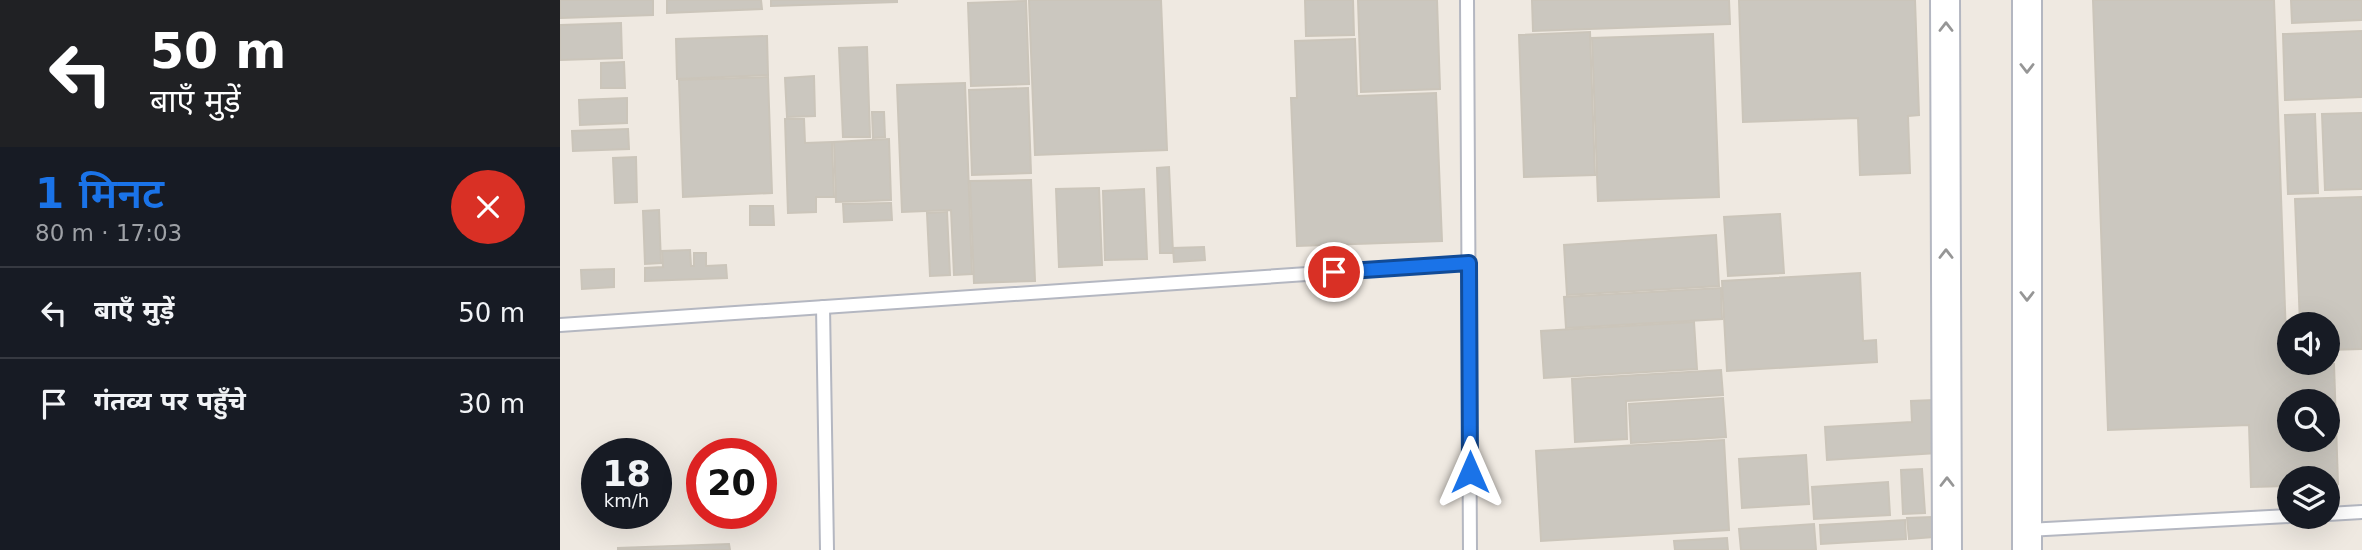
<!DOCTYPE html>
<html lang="hi">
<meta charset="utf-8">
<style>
:root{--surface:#171b24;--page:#242831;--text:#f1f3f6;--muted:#9ea1a6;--line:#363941;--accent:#1a73e8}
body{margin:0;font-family:"DejaVu Sans","Noto Sans Devanagari",sans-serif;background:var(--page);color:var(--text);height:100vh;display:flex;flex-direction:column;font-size:26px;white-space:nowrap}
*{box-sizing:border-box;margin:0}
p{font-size:23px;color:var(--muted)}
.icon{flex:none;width:38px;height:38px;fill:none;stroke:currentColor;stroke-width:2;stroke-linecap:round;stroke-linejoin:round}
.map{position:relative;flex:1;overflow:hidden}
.sheet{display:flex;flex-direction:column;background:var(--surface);width:560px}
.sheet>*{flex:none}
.banner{background:#202124;color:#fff;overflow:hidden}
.tools{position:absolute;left:1717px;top:312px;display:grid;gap:14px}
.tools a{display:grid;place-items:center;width:63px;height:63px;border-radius:50%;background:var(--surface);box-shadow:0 7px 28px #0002;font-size:35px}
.speed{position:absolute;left:21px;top:438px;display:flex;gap:14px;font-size:35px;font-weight:700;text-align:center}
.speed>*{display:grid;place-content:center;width:91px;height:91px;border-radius:50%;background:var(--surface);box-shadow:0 7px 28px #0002;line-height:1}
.speed small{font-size:18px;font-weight:400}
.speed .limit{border:10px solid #d22;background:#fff;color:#111}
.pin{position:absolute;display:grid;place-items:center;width:60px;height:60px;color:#fff;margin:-30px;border:4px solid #fff;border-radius:50%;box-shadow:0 2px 7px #0007}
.me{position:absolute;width:77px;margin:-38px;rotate:0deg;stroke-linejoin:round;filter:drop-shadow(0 0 5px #0008)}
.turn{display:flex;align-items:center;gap:24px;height:147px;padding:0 35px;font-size:32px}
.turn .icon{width:91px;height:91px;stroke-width:2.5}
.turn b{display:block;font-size:49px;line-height:60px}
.round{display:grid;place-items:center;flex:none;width:74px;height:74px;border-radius:37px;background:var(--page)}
.summary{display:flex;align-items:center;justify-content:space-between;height:119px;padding:0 35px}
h1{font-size:42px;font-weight:600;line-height:52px;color:var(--accent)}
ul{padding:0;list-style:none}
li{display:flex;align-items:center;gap:21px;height:91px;padding:0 35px;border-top:2px solid var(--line)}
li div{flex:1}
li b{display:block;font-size:26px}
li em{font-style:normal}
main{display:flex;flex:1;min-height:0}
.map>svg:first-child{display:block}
.building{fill:#cbc7bf;stroke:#cbc5ba;stroke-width:2;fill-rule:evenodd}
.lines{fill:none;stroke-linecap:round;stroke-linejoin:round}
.service-casing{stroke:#b4b7c1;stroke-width:16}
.tertiary-casing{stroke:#b4b7c1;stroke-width:32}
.service{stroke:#fff;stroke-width:12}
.tertiary{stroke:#fff;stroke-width:28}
.oneway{stroke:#969696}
.route-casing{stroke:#114b97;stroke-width:18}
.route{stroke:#1a73e8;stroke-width:12}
</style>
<main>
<section class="sheet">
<div class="banner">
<div class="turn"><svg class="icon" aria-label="left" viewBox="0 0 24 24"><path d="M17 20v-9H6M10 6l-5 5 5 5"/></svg><div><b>50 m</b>बाएँ मुड़ें</div></div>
</div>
<div class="summary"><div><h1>1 मिनट</h1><p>80 m · 17:03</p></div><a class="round" style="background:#d93025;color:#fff"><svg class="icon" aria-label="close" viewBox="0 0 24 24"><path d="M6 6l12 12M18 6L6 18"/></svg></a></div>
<ul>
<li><svg class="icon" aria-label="left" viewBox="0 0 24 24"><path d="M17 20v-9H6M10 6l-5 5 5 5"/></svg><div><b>बाएँ मुड़ें</b></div><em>50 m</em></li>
<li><svg class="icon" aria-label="arrive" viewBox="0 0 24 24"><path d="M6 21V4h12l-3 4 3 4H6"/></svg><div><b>गंतव्य पर पहुँचे</b></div><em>30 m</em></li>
</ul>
</section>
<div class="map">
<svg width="1802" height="550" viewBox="0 0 1802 550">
<rect width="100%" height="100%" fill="#efe9e1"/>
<!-- building -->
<g class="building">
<polygon points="0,0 93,0 93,15 0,18"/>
<polygon points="107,0 201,0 202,9 107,13"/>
<polygon points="211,0 337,0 337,2 211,6"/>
<polygon points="469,0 601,0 607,150 475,155"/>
<polygon points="745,0 793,0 794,35 746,36"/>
<polygon points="798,0 877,0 880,89 801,92"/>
<polygon points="972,0 1169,0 1170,24 973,31"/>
<polygon points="1179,0 1355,0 1359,115 1348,116 1350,173 1300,175 1298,118 1183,122"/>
<path d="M1533 0H1714L1727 365 1774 364 1778 484H1768V478H1729V486L1691 487 1689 425 1548 430ZM1729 401H1768V439H1729Z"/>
<polygon points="1731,0 1802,0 1802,20 1732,23"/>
<polygon points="466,1 469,84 411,86 408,3"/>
<polygon points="61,23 62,58 0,60 0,25"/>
<polygon points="1802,31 1802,97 1725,100 1723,34"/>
<polygon points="1030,32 1035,175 964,177 959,35"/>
<polygon points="1153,34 1159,197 1038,201 1032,38"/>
<polygon points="207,36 208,75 117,79 116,39"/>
<polygon points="795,39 797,96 876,93 882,241 737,246 731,98 737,98 735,41"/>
<polygon points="307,47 310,137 283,137 279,48"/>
<polygon points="64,62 65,88 41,88 41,63"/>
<polygon points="254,76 255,116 227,117 225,78"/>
<polygon points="208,77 212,193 123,197 119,80"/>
<polygon points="405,83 412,274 394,275 391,210 342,212 337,85"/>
<polygon points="468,88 471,173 412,175 409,90"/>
<polygon points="67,98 67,123 20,125 19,100"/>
<polygon points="312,112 324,112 325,137 313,138"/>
<polygon points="1802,113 1802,189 1765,190 1762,114"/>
<polygon points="1755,114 1758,193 1728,194 1725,115"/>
<polygon points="225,119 244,119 245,143 272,142 274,197 256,197 256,212 228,213"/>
<polygon points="68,129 69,149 13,151 12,131"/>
<polygon points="329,139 331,200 276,202 274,142"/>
<polygon points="76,157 77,202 55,203 53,158"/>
<polygon points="609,167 613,253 600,253 597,168"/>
<polygon points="471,180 475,281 414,283 410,181"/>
<polygon points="539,188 542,265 499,267 496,189"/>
<polygon points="584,189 587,259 545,260 543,191"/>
<polygon points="1802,197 1802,349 1768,350 1768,324 1740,324 1735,199"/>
<polygon points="331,203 332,220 284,222 283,204"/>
<polygon points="190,206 213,206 214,225 190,225"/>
<polygon points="99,210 101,263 85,264 83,211"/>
<polygon points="387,212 390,275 370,276 367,213"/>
<polygon points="1220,214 1224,273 1168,276 1164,217"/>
<polygon points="1156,235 1159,286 1007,295 1004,245"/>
<polygon points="644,247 645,260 614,262 613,248"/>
<polygon points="130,250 131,266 134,266 134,253 146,253 146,266 166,265 167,278 85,281 85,268 103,267 102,251"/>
<polygon points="54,269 54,287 22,289 21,270"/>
<polygon points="1300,273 1303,341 1316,340 1317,362 1167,371 1162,281"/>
<polygon points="1161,288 1162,319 1006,328 1004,297"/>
<polygon points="1134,322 1137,369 984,378 981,331"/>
<polygon points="1161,370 1163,395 1066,401 1067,439 1015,442 1012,379"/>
<polygon points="1163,398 1166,437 1071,443 1069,404"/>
<polygon points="1374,400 1377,453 1267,460 1265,427 1352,422 1351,401"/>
<polygon points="1164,440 1169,530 981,541 976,451"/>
<polygon points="1246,455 1249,504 1182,508 1179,459"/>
<polygon points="1362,469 1365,513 1343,514 1341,470"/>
<polygon points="1328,482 1330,515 1254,519 1252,487"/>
<polygon points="1372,517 1373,537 1349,539 1347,518"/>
<polygon points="1345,520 1346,539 1261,544 1260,525"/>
<polygon points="1254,524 1256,550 1181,550 1179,529"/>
<polygon points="1167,538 1168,550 1115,550 1114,541"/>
<polygon points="169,544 170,550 58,550 58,548"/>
</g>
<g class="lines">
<!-- service casing -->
<g class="service-casing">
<g id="service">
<polyline points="907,0 910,550"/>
<polyline points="263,307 267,550"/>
<polyline points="0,325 909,263"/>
<polyline points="1768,514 1802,512"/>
<polyline points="1468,530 1729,516"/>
</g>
</g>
<!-- tertiary casing -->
<g class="tertiary-casing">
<g id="tertiary">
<polyline points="1385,0 1387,550"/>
<polyline points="1467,0 1467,550"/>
</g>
</g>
<!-- service -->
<use href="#service" class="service"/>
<!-- tertiary -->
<use href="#tertiary" class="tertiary"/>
</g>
<!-- one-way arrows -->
<defs><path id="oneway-chevron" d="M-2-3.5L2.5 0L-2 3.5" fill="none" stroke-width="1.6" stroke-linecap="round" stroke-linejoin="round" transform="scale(1.75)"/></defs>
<g class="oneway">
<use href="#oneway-chevron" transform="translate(1386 27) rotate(-90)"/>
<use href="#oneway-chevron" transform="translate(1467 68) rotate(90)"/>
<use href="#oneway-chevron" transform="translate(1386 254) rotate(-90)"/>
<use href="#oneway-chevron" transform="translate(1467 296) rotate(90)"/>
<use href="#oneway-chevron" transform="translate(1387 482) rotate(-90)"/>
</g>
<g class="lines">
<!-- route casing -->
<g class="route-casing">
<polyline id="route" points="774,272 909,263 910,472"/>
</g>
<!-- route -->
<use href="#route" class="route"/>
</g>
</svg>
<div class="tools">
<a><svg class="icon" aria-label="sound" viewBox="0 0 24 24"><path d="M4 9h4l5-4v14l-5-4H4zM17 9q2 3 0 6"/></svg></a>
<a><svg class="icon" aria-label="search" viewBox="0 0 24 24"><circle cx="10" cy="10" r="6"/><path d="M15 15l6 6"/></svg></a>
<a><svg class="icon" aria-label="layers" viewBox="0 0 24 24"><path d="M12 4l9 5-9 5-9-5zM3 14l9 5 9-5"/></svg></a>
</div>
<div class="speed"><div>18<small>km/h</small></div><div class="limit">20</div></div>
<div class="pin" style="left:774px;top:272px;background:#d93025"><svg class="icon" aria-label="arrive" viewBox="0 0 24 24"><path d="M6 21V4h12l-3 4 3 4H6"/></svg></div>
<svg class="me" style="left:910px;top:472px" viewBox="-20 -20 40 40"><path d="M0-17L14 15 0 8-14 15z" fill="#1a73e8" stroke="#fff" stroke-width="4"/></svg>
</div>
</main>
